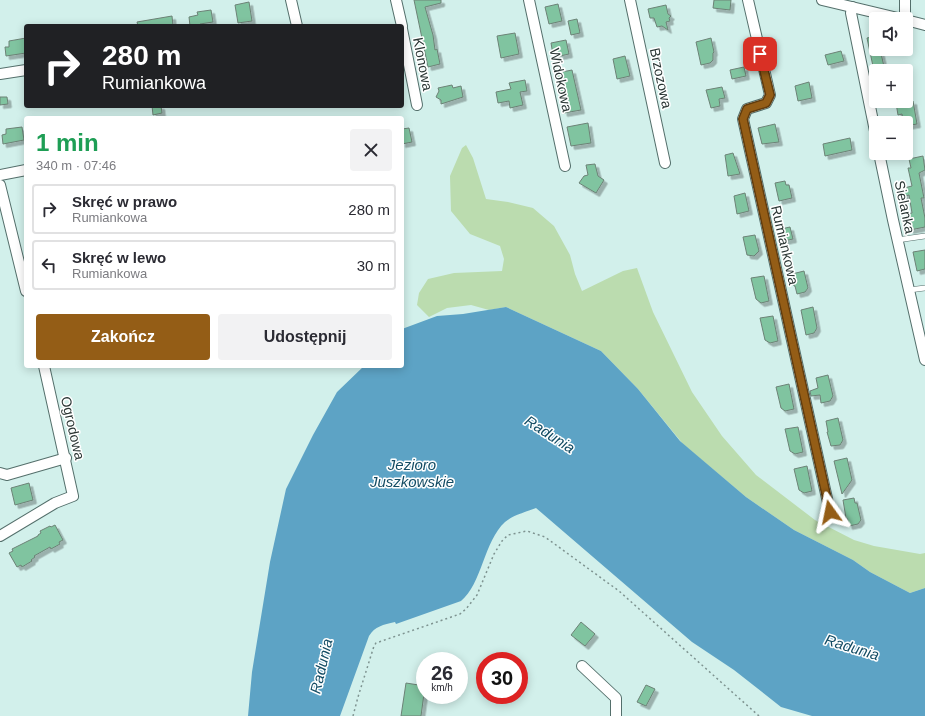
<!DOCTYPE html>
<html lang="pl">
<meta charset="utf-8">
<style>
:root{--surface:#fff;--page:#f2f2f3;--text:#2b2b33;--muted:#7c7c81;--line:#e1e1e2;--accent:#945d16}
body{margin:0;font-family:Arial,sans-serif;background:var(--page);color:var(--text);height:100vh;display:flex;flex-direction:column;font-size:15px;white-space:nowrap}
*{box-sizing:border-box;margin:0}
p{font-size:13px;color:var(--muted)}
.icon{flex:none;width:22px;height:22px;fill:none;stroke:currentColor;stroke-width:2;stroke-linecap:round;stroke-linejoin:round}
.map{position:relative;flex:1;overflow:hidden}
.drawer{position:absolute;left:24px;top:116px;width:380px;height:252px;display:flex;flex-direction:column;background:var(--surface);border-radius:4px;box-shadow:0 2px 10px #0003}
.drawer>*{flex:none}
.hud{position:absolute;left:24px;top:24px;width:380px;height:84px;border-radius:4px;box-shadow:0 2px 10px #0003;background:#202124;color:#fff;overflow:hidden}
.buttons{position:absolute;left:869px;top:12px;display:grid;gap:8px}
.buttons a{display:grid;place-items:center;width:44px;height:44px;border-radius:4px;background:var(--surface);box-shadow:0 2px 10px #0003;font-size:20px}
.speed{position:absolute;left:416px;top:652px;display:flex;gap:8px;font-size:20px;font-weight:700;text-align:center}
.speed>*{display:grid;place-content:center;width:52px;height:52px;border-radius:50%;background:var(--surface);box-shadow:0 2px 10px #0003;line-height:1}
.speed small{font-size:10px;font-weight:400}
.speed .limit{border:6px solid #d22;background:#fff;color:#111}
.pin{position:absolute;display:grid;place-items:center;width:34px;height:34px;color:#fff;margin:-17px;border-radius:8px;box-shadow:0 2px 6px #0006}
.me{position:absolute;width:44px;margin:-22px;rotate:348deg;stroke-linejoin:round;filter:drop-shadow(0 0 3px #0008)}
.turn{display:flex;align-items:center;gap:14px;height:84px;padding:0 12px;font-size:18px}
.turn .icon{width:52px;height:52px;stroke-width:2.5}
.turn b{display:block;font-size:28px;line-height:34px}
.round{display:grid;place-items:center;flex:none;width:42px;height:42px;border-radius:4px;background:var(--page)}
.headline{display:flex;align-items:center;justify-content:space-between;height:68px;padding:0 12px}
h1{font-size:24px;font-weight:700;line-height:30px;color:#1e9e55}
.cta{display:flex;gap:8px;margin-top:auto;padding:8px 12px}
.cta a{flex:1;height:46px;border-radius:4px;background:var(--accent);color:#fff;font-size:16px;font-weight:700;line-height:46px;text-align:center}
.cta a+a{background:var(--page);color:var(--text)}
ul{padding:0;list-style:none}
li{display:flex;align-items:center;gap:12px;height:50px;margin:0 8px 6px;padding:0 4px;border:2px solid var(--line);border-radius:4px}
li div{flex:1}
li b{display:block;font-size:15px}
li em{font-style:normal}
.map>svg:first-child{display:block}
.green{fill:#bbdcaf}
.water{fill:#5da3c5}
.building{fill:#80c4a0;stroke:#6c8276;filter:url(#shadow)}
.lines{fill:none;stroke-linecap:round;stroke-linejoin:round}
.lane-casing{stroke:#546f6b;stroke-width:6}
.street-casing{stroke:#546f6b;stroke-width:12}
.path{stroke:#7e9390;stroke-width:1.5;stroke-dasharray:2 3;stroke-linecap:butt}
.lane{stroke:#fff;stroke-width:5}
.street{stroke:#fff;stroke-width:10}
.route-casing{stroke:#603c0e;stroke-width:10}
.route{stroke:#945d16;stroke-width:7}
.labels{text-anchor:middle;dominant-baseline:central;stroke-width:3;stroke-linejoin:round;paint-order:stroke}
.street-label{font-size:14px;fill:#2a3634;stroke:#fff}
.water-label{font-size:15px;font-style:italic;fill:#134c64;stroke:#fff}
</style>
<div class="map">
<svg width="925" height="716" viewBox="0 0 925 716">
<defs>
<filter id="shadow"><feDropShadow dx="3.5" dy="3.5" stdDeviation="0" flood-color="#0004"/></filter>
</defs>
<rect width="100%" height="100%" fill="#d2f0eb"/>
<!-- green -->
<polygon class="green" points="466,145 473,158 486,199 508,202 533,208 554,226 570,255 575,274 582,291 623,271 637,268 653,312 692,392 722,436 756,475 815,520 854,540 874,546 920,554 925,553 925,588 910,593 870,572 853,560 794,530 746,497 683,444 638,389 601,351 506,307 489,310 471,305 447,308 429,317 417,305 419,293 428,279 454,273 502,271 504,259 500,246 470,234 451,211 450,176 462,148"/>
<!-- water -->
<path class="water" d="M506 307 601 351 638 389 680 441 746 497 794 530 853 560 870 572 910 593 925 588V716H812L781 707 734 670 692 642 536 508C526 512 513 515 505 522 484 541 482 584 461 601L396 624 395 622C383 625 375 626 369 636L340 716H248L252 672 270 562 286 489 313 435 337 392 364 366H402V329L437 316 463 314Z"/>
<!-- building -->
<g class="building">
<polygon points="414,0 441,0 441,3 425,7 433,35 435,50 437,49 440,64 428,67"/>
<polygon points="714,0 731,0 730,10 713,8"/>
<polygon points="249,2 252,21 238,23 235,5"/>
<polygon points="558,4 562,21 549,24 545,7"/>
<polygon points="666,5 668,14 671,16 669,18 670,21 666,22 668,30 662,26 657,27 654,18 650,18 648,9"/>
<polygon points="211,10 213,22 200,24 200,26 190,26 189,17 198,15 197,12"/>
<polygon points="172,16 173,26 138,26 137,22"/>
<polygon points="577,19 580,33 571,35 568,21"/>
<polygon points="515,33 519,54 501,58 497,36"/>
<polygon points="876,36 876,49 880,49 885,71 874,71 867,38"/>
<polygon points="26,38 26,53 6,56 5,47 9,47 9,41"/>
<polygon points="711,38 714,52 713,53 713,60 710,63 701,65 696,42"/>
<polygon points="566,40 569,54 560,56 560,53 553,55 551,43"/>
<polygon points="841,51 844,61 828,65 825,55"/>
<polygon points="625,56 630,76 617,79 613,59"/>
<polygon points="744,67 746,76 732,79 730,70"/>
<polygon points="572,70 581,110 564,113 561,99 562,99 557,73"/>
<polygon points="525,80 527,91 520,92 523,105 510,108 509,101 498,103 496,92 511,89 509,83"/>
<polygon points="809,82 812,98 798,101 795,86"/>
<polygon points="452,85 453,88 461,86 463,97 441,104 441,100 436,97 439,91 438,88"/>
<polygon points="722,87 725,98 719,99 720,106 711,108 706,90"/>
<polygon points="0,97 7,97 8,104 0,105"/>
<polygon points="913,101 917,124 906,126 906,123 903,123 902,114 898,115 896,103"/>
<polygon points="152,106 161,106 162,113 153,115"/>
<polygon points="588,123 591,143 571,146 567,127"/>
<polygon points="775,124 779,142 762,144 758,128"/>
<polygon points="22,127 24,140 3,144 2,135 6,134 6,129"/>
<polygon points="409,128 412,142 402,144 402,129"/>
<polygon points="850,138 852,150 825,156 823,144"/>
<polygon points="733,153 740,174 728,176 725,155"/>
<polygon points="923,156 925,170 919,173 924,198 921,198 925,218 925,227 910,230 907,214 912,213 909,195 902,197 900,189 912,186 908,168 911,168 909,159"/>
<polygon points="595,164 598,176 604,180 596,193 579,183 584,176 588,175 586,165"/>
<polygon points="785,181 786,185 789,185 792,198 779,201 775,183"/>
<polygon points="745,193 749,211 737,214 734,196"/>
<polygon points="790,227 793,239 784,241 781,229"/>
<polygon points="755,235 759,251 754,256 747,255 743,237"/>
<polygon points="925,250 925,269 917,271 913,252"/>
<polygon points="804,271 808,288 805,292 797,294 795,286 794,286 792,274"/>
<polygon points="764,276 769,301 761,303 756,299 751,278"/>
<polygon points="813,307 817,328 814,333 806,335 801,310"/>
<polygon points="773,316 778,341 770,343 765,340 760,318"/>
<polygon points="828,375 833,396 830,401 821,403 820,395 811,396 810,391 818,388 816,378"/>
<polygon points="789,384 794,409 785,411 781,408 776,387"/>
<polygon points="838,418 843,440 840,445 831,446 827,432 828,432 826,421"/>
<polygon points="798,427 803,452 795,454 790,451 785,429"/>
<polygon points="847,458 852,480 842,494 834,461"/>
<polygon points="807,466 812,491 804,493 799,490 794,469"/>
<polygon points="29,483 33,500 15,505 11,488"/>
<polygon points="854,498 855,503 857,503 861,520 858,524 849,526 847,518 846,518 843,500"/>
<polygon points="55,525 63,540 59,542 60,544 51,549 50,547 34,556 35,557 31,560 32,561 22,567 21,565 17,567 9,553 13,551 12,549 38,536 38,535 41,533 40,531 50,526 51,527"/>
<polygon points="581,622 595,634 585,646 571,635"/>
<polygon points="406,683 425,686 421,716 401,716"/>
<polygon points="646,685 655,689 646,706 637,702"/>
</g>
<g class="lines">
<!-- lane casing -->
<g class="lane-casing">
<g id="lane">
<polyline points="897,240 925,236"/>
<polyline points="909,290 925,288"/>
</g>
</g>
<!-- street casing -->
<g class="street-casing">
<g id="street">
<polyline points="291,0 297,26"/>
<polyline points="396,0 402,26"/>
<polyline points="529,0 565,166"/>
<polyline points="630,0 665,163"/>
<polyline points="748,0 770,95 766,103 747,109 743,119 830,512"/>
<polyline points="822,0 902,19"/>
<polyline points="905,0 905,19"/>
<polyline points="852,7 851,13 876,136"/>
<polyline points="906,20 925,25"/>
<polyline points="402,29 417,105"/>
<polyline points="0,74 26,70"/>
<polyline points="879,153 893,220 925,360"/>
<polyline points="0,175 26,170"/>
<polyline points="0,185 26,291"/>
<polyline points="0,473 7,475 66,458"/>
<polyline points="0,536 55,503 73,496 44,366"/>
<polyline points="582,666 616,698 616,716"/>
</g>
</g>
<!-- path -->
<polyline class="path" points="353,716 358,697 374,646 376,643 460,614 466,609 477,595 494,554 502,541 508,535 527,531 545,537 619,591 759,716"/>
<!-- lane -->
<use href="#lane" class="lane"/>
<!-- street -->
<use href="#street" class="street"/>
</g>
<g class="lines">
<!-- route casing -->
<g class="route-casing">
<polyline id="route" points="760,54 770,95 766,103 747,109 743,119 830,512"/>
</g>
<!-- route -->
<use href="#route" class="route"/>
</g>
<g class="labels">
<!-- street labels -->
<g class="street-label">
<text transform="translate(423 64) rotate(79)">Klonowa</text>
<text transform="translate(661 78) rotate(78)">Brzozowa</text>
<text transform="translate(561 80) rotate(78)">Widokowa</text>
<text transform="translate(905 207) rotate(78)">Sielanka</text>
<text transform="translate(785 245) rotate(77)">Rumiankowa</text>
<text transform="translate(73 428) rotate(77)">Ogrodowa</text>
</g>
<!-- water labels -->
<g class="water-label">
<text transform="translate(550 434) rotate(33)">Radunia</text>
<text x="412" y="464">Jezioro<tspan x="412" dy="17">Juszkowskie</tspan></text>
<text transform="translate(852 647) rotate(17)">Radunia</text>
<text transform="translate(321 666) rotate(-77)">Radunia</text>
</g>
</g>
</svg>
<div class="buttons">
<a><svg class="icon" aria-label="sound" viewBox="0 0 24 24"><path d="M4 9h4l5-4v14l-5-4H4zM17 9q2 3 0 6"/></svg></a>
<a>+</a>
<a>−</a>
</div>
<div class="speed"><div>26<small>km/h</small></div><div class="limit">30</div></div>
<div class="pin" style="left:760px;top:54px;background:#d93025"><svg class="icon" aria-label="arrive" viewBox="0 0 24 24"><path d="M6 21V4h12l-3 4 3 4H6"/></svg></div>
<svg class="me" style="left:830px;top:512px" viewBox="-20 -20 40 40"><path d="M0-17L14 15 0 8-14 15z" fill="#945d16" stroke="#fff" stroke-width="4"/></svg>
<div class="hud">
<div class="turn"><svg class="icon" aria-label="right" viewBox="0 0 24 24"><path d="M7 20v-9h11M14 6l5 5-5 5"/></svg><div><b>280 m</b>Rumiankowa</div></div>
</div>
<section class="drawer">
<div class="headline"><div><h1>1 min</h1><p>340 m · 07:46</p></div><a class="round"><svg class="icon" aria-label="close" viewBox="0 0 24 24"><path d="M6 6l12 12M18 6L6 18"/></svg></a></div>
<ul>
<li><svg class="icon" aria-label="right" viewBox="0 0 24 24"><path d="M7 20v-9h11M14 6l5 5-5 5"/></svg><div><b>Skręć w prawo</b><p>Rumiankowa</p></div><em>280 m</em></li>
<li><svg class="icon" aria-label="left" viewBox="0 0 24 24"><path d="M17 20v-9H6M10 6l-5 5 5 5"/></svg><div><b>Skręć w lewo</b><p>Rumiankowa</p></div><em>30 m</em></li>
</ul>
<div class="cta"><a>Zakończ</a><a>Udostępnij</a></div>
</section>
</div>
